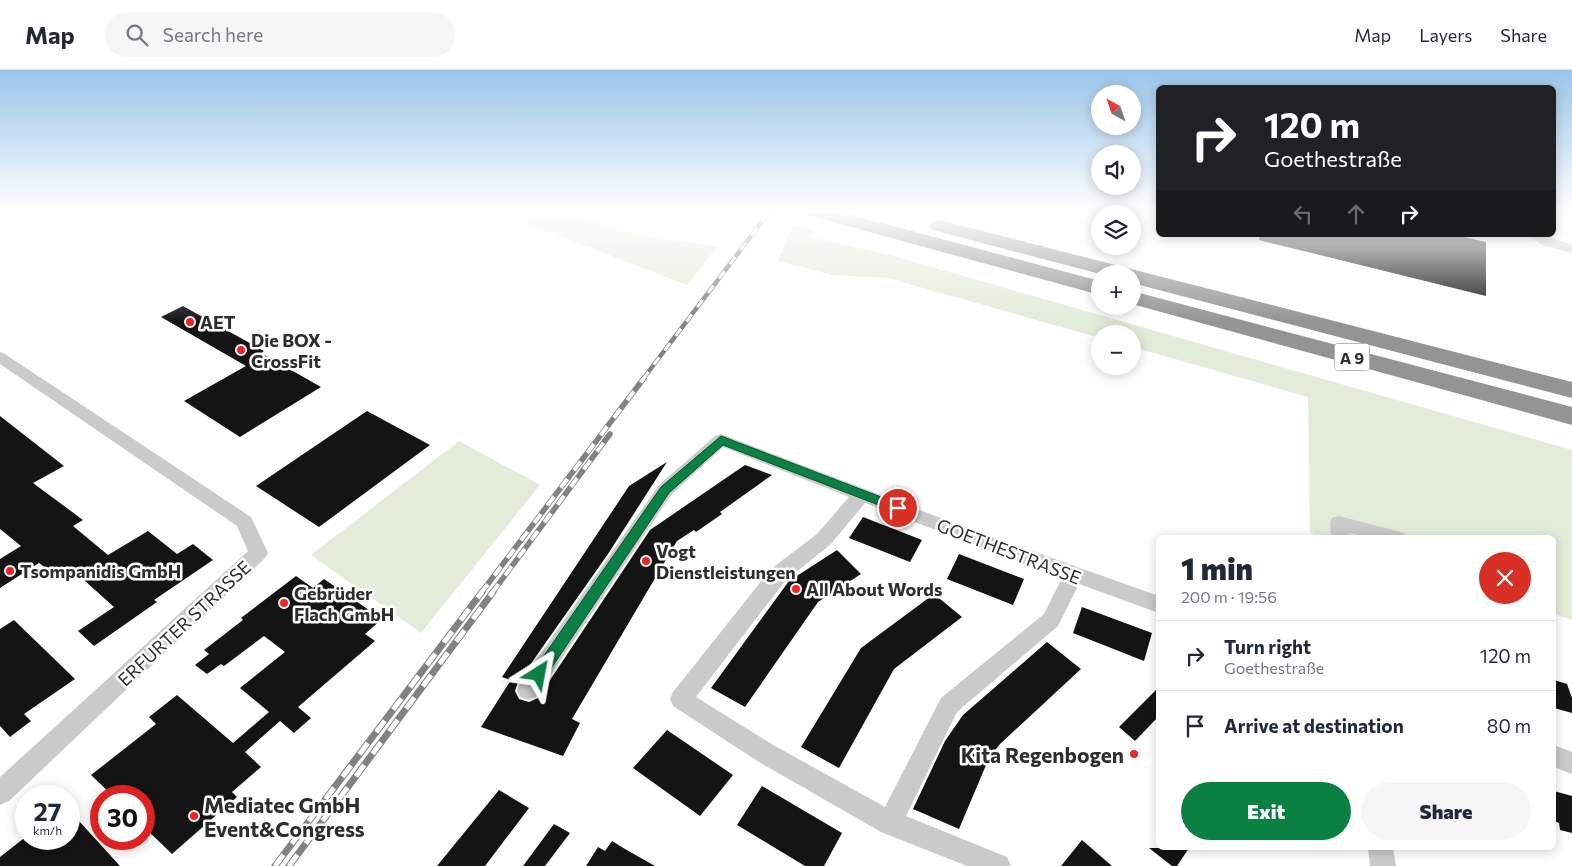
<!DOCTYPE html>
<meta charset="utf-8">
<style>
:root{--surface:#fff;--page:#f6f6f7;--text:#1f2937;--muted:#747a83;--line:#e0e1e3;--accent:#0b8043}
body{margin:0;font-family:Commissioner,sans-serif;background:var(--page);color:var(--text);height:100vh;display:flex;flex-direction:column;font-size:19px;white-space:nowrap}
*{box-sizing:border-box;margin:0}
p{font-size:16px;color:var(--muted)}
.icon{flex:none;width:28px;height:28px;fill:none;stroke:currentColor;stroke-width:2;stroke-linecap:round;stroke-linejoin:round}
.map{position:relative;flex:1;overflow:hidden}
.details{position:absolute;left:1156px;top:465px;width:400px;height:315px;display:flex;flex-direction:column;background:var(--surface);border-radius:8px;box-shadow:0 2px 12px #0003}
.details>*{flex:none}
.hud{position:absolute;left:1156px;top:15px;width:400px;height:152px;border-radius:8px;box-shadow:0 2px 12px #0003;background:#202124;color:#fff;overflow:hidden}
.needle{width:32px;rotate:320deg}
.fabs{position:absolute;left:1091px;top:15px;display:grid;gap:10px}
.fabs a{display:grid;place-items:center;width:50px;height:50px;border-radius:50%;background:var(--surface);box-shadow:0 2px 12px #0003;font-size:25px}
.speed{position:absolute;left:15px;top:715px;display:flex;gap:10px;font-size:25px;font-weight:700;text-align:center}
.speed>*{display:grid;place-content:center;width:65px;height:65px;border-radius:50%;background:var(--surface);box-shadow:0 2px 12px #0003;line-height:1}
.speed small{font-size:12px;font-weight:400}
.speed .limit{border:8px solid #d22;background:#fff;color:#111}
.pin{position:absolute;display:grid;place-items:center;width:42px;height:42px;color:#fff;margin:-21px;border:2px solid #fff;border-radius:50%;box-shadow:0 1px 5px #0007}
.me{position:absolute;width:55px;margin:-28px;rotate:34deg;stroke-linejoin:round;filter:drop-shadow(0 0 4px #0008)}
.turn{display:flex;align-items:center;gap:18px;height:105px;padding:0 25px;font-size:22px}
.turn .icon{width:65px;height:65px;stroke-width:2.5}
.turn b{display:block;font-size:35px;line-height:42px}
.lanes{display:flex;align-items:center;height:48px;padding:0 25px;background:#0003;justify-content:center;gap:25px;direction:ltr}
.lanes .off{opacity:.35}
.round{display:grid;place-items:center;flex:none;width:52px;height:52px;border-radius:26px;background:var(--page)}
.summary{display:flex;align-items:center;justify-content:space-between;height:85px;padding:0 25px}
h1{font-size:30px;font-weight:800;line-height:38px}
.button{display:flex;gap:10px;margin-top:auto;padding:10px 25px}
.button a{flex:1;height:58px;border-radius:30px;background:var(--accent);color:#fff;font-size:20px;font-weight:800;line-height:58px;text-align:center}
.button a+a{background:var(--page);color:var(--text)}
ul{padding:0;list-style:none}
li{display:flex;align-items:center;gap:15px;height:70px;padding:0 25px;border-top:1px solid var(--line)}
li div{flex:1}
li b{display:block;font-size:19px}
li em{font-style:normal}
header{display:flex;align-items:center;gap:30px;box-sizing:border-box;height:70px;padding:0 25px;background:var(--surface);border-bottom:1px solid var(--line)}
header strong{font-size:24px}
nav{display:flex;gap:28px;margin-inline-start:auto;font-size:18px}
.search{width:350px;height:45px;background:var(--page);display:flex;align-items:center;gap:12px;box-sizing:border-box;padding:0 18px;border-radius:28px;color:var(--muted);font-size:19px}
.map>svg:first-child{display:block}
.green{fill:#e3ecd9}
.building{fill:#141414}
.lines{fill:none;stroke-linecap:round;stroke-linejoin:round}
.minor{fill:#cacaca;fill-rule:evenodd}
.motorway{fill:#949494;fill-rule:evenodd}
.rail-far2-casing{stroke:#828282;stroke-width:4.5}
.rail-far1-casing{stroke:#828282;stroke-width:5.5}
.rail-casing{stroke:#828282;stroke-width:7}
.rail-far2{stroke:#fff;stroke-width:3;stroke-dasharray:9;stroke-linecap:butt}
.rail-far1{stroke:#fff;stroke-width:4;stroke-dasharray:11;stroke-linecap:butt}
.rail{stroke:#fff;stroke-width:5;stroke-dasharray:14;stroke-linecap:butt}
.route{fill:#0b8043;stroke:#07532c}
.poi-dot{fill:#f22127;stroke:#fff;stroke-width:2}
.labels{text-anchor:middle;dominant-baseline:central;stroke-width:5;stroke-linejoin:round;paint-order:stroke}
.shield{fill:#fff;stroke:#6c6c6c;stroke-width:1}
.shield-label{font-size:16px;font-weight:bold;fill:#2d2d2d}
.poi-label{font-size:18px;font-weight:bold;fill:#2d2d2d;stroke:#fff;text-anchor:start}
.street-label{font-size:18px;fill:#2d2d2d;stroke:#fff}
.near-poi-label{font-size:21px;font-weight:bold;fill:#2d2d2d;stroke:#fff;text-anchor:end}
</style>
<header>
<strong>Map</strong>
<div class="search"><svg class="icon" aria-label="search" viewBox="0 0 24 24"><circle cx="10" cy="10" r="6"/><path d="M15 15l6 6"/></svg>Search here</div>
<nav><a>Map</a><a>Layers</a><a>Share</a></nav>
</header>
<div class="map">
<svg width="1572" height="796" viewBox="0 0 1572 796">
<rect width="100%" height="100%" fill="#fff"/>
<!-- green -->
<g class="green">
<polygon points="496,141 556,141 646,167 718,176 687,215"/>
<polygon points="793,155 814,161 811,167 890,185 1572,380 1572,550 1554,544 1554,468 1322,468 1310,463 1308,327 1133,277 1132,264 1100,264 1100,268 888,208 832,205 778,191"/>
<polygon points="459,371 540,415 421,563 311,485"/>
</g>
<!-- building -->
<g class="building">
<polygon points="1260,165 1455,165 1486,172 1486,226 1259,170"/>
<polygon points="183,236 264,281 261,283 321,317 240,367 184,331 246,296 161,247"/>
<polygon points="367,341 430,375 319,457 256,416"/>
<polygon points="0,346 64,396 33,413 83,450 73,456 108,485 148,461 177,484 193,474 213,490 154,530 157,532 94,576 78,561 114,537 75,502 61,510 39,493 0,518 0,489 21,476 0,459"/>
<polygon points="667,392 608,484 518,612 515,621 519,629 529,632 538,628 650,460 745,395 772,405 720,442 722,444 696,462 694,460 677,471 572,649 580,653 563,686 481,657 511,610 502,607 629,416"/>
<polygon points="863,447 922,470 910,492 849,468"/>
<polygon points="837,480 861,504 818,532 745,637 711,618 789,511"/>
<polygon points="959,484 1024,509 1013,535 947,509"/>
<polygon points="296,506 313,518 324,509 382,549 365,564 375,571 298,637 311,648 294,663 280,651 245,682 261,697 232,722 237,727 172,784 144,757 144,726 113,726 91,705 156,654 149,647 177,625 233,673 269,642 240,618 285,582 264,566 224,596 221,594 207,604 195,595 209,584 204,580 243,550 241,548"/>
<polygon points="934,524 962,547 894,599 839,698 801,677 861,578"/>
<polygon points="1082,537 1152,563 1144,591 1073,563"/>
<polygon points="14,550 75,609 24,644 31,651 10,667 0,656 0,559"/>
<polygon points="1047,572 1081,599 1000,674 989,688 959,759 913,739 945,671 963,645"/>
<polygon points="1554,610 1567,614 1572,628 1572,643 1554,638"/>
<polygon points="1159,617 1159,646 1135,671 1119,657"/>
<polygon points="667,660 733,705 700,746 633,698"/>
<polygon points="762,716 842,763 824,796 805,796 737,755"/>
<polygon points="499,720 529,738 485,796 437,796"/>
<polygon points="1554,721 1572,726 1572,763 1560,760 1559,753 1554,751"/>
<polygon points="69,740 120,796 0,796 0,787 23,769 69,769"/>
<polygon points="554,754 570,763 545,796 523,796"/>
<polygon points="1082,770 1112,796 1061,796"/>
<polygon points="612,771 625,779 655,796 586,796 598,777 605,781"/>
<polygon points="1149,778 1189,778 1177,796 1172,796"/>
</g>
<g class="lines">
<!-- minor -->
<g class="minor">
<polygon points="1528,165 1544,165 1572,175 1572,183 1542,175"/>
<polygon points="0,282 5,284 251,447 268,483 265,488 9,731 0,735 0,707 248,481 237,456 0,294"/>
<path d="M721 364 959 455 1159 526V543L1079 514 1058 556 957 642 906 746 1007 787 1011 796H967L881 762 759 692 673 636 670 629 673 622 771 499 817 464 849 427 723 377 671 425 536 627 528 630 520 627 517 620 520 613 659 415 715 366ZM865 433 1062 508 1044 544 941 628 885 737 775 676 696 627 785 511 831 474Z"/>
<polygon points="1339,446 1404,463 1406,468 1368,468 1350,463 1350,468 1331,468 1330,453 1332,448"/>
<polygon points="1554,675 1572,682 1572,704 1554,697"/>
<polygon points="1368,778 1393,778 1396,796 1370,796"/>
</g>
<!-- motorway -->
<g class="motorway">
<polygon points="804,141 836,141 1100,211 1100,225 807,145"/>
<polygon points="940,150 1572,312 1572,328 1132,213 1132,204 1100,204 933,160 930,156 933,152"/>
<polygon points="1132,221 1572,337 1572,355 1132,234"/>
</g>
<!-- rail-far2 casing -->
<g class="rail-far2-casing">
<polyline id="rail-far2" points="643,309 770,141"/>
</g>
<!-- rail-far1 casing -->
<g class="rail-far1-casing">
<g id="rail-far1">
<polyline points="481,523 644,308"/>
<polyline points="492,523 610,364"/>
</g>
</g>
<!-- rail casing -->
<g class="rail-casing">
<g id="rail">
<polyline points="275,796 482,522"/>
<polyline points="289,796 493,522"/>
</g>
</g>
<!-- rail-far2 -->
<use href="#rail-far2" class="rail-far2"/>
<!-- rail-far1 -->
<use href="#rail-far1" class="rail-far1"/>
<!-- rail -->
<use href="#rail" class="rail"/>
</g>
<!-- sky -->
<linearGradient id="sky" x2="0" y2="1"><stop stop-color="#99c4ea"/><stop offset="0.56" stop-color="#fff"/><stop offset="1" stop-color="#fff" stop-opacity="0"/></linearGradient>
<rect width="1572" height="252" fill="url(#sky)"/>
<!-- route -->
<polygon class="route" points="721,366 902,435 904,438 902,441 894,441 723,375 669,423 544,609 539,611 534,609 532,604 534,600 661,417"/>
<!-- markers -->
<g class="poi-dot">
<circle cx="190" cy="252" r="5"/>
<circle cx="241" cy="280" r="5"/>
<circle cx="646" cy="491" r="5"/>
<circle cx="10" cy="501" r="5"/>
<circle cx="796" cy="519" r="5"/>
<circle cx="284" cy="533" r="5"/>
<circle cx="1134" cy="684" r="5"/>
<circle cx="194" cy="746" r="5"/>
</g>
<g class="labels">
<!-- shield labels -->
<rect class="shield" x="1334.5" y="273.5" width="35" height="27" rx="4"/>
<g class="shield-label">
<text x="1352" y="287">A 9</text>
</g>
<!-- poi labels -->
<g class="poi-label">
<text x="200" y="252">AET</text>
<text x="251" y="270">Die BOX -<tspan x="251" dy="21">CrossFit</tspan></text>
<text x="656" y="481">Vogt<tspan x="656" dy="21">Dienstleistungen</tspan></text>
<text x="20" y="501">Tsompanidis GmbH</text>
<text x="806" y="519">All About Words</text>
<text x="294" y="523">Gebrüder<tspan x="294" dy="21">Flach GmbH</tspan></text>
</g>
<!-- street labels -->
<g class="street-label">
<text transform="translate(1009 481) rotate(21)">GOETHESTRASSE</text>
<text transform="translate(184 553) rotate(-43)">ERFURTER STRASSE</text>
</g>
<!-- near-poi labels -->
<g class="near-poi-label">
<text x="1124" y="684">Kita Regenbogen</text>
<text x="204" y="734" text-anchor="start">Mediatec GmbH<tspan x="204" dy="24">Event&amp;Congress</tspan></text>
</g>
</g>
</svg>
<div class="fabs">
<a><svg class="needle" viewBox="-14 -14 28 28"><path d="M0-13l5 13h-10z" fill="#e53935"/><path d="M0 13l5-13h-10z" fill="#747a83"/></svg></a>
<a><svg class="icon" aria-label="sound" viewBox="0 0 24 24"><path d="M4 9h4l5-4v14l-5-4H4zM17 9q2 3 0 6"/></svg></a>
<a><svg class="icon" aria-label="layers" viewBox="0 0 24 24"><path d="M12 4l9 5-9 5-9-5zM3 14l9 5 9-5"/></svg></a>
<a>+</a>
<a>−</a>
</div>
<div class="speed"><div>27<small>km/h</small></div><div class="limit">30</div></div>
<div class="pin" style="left:898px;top:438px;background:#d93025"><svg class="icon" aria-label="arrive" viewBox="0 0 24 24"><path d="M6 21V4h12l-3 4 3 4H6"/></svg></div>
<svg class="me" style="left:539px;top:604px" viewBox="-20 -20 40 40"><path d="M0-17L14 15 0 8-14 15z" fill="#0b8043" stroke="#fff" stroke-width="4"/></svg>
<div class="hud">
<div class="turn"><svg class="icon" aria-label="right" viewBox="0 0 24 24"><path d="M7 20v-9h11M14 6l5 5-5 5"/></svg><div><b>120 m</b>Goethestraße</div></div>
<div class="lanes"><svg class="icon off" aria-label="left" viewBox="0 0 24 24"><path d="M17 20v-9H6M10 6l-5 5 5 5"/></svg><svg class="icon off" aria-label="ahead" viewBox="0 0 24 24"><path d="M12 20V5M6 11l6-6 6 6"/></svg><svg class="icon" aria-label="right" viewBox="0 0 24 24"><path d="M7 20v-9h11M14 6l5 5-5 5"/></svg></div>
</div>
<section class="details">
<div class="summary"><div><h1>1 min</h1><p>200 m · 19:56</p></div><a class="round" style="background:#d93025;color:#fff"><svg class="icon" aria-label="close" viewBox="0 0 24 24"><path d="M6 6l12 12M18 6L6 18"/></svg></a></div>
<ul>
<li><svg class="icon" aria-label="right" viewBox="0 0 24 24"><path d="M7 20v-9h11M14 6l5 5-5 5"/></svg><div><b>Turn right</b><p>Goethestraße</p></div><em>120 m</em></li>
<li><svg class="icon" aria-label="arrive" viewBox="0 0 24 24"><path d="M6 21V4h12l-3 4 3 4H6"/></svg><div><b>Arrive at destination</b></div><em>80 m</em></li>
</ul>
<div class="button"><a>Exit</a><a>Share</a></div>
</section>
</div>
